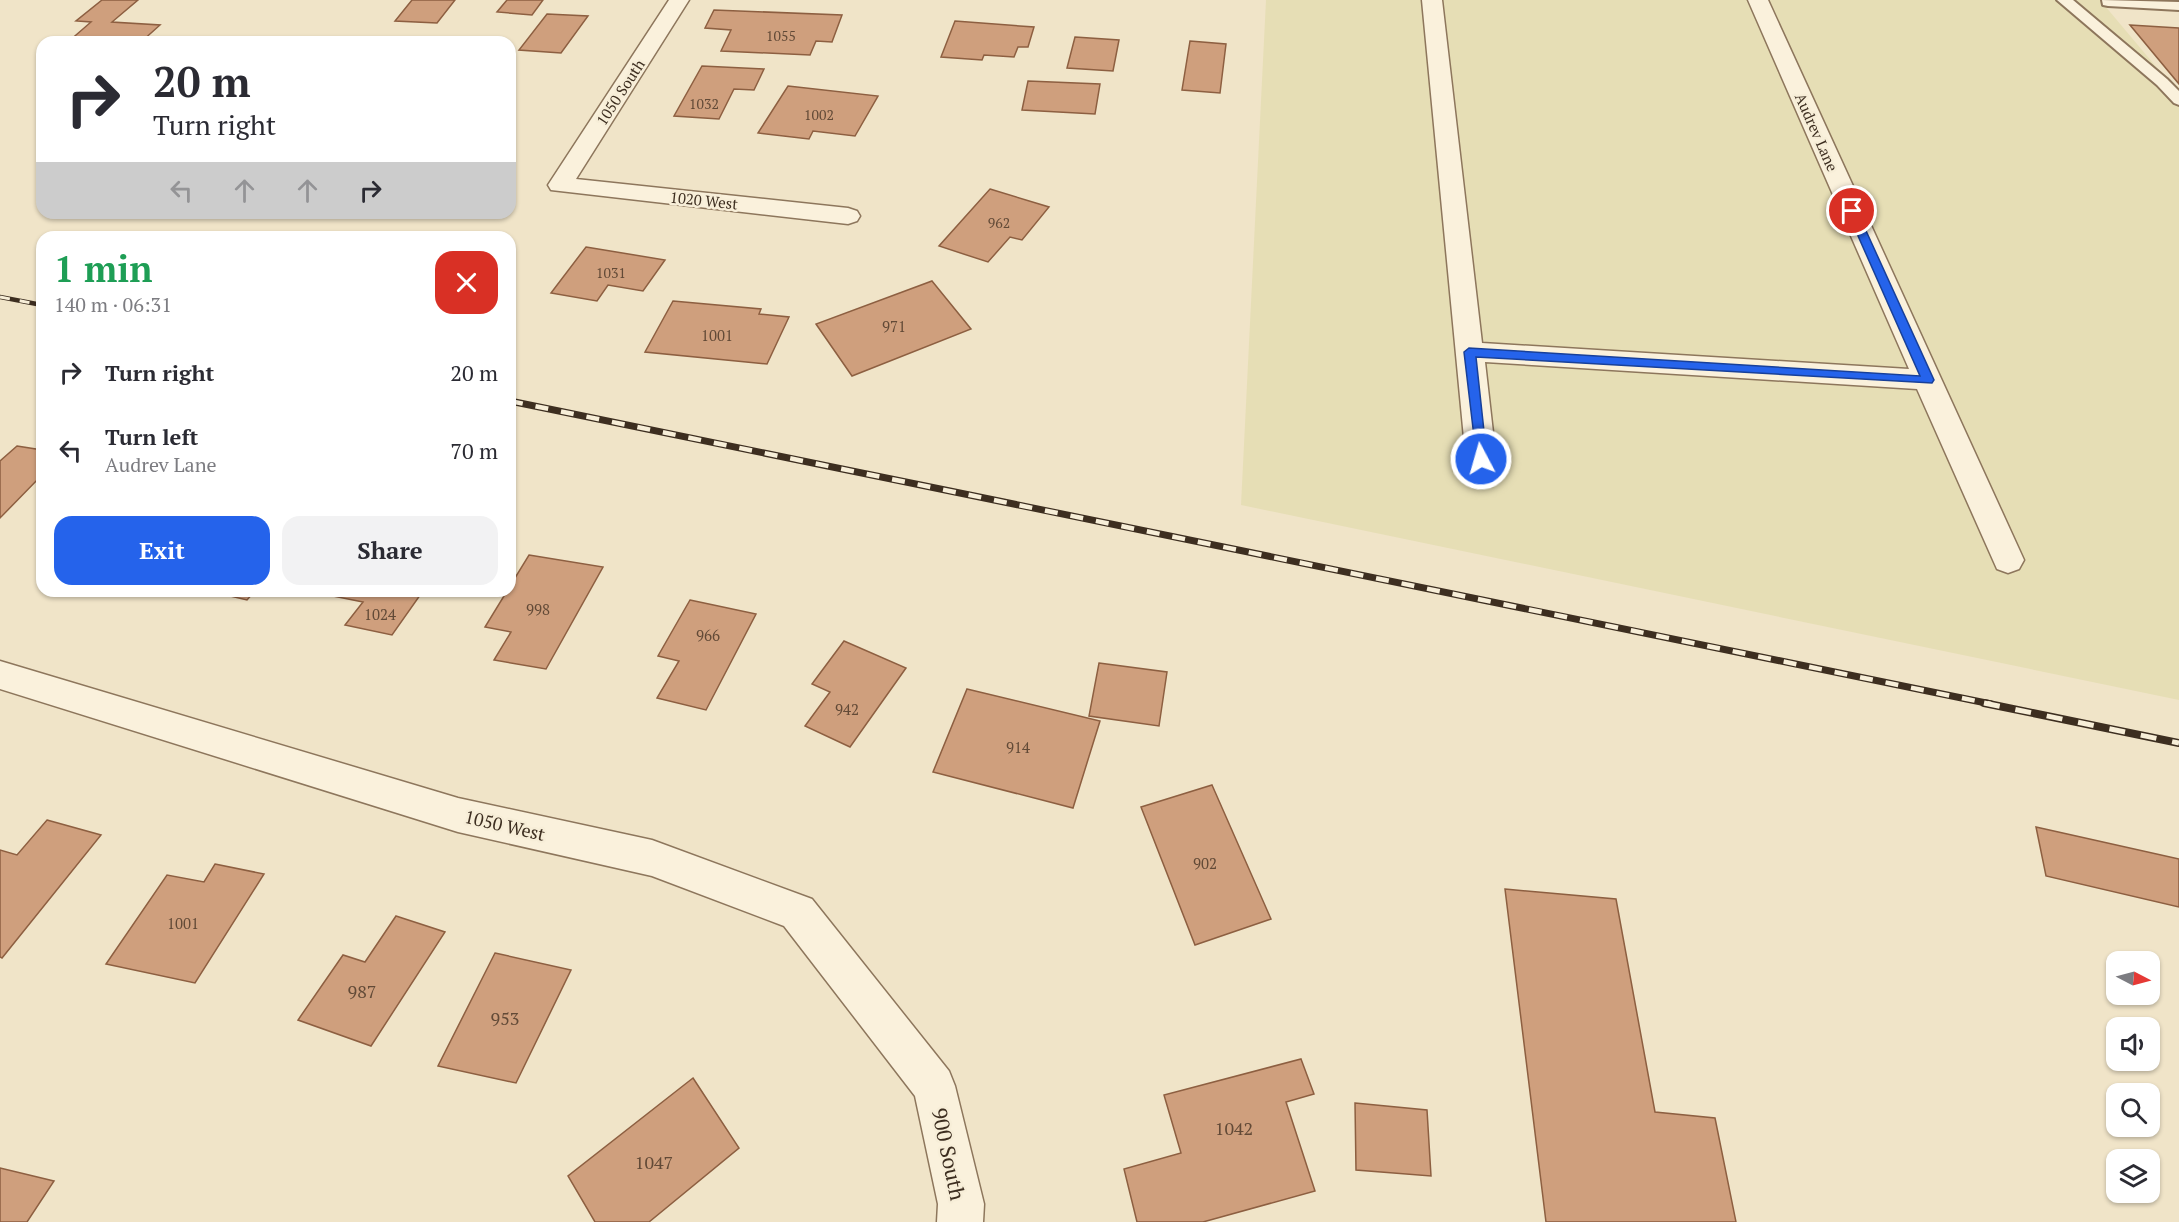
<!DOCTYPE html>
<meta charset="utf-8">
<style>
:root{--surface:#fff;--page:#f2f2f3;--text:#2b2b33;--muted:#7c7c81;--accent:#2563eb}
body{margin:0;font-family:"PT Serif",serif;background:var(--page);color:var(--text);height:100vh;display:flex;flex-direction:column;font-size:22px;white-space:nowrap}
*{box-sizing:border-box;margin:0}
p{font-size:20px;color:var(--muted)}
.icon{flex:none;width:33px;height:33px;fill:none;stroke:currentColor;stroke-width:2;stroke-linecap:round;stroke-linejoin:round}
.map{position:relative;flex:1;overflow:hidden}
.panel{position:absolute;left:36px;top:231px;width:480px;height:366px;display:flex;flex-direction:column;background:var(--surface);border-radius:18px;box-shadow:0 2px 4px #0004}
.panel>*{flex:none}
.guide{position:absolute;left:36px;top:36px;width:480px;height:183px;border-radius:18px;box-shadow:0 2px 4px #0004;background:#fff;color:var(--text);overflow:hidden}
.needle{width:39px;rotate:96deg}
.controls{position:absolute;left:2106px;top:951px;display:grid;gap:12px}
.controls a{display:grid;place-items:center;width:54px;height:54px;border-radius:12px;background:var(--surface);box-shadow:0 2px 4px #0004;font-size:30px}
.pin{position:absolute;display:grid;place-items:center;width:51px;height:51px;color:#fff;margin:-26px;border:3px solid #fff;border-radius:50%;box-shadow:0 2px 6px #0007}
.me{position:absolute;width:66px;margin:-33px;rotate:354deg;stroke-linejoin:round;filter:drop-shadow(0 0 4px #0008)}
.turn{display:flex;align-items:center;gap:21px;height:126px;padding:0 18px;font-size:27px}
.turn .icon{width:78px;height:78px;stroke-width:2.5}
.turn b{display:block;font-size:42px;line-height:51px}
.lanes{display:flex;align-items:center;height:57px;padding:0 18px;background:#0003;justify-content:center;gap:30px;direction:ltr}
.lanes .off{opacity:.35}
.round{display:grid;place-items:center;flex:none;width:63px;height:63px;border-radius:18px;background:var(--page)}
.head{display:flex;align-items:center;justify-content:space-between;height:102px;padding:0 18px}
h1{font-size:36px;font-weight:700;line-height:45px;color:#1e9e55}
.button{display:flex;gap:12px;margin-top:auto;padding:12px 18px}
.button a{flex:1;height:69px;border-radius:18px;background:var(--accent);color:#fff;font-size:24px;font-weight:700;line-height:69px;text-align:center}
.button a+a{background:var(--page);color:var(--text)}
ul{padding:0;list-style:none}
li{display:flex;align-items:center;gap:18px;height:78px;padding:0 18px}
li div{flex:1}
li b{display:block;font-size:22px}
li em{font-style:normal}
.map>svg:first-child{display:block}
.farmland{fill:#e6deb5}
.building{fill:#cf9f7d;stroke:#8d5f41;stroke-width:1.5}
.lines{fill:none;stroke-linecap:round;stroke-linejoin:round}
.service-casing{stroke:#8d765c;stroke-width:4}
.minor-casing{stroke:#8d765c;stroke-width:3}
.service{fill:#faf1dc;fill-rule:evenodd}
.minor{fill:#faf1dc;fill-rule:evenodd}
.rail-far2-casing{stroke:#3d2e20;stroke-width:4.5}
.rail-far1-casing{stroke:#3d2e20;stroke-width:7}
.rail-casing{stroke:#3d2e20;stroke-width:8}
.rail-far2{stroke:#f7eed8;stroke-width:3;stroke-dasharray:10;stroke-linecap:butt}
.rail-far1{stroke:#f7eed8;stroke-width:4.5;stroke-dasharray:13;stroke-linecap:butt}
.rail{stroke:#f7eed8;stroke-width:5;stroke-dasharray:16;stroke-linecap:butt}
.route{fill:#2563eb;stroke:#184099;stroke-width:1.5}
.labels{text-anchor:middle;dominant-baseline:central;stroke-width:5;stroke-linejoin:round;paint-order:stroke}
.far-number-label{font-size:14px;fill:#624a37}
.far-street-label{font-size:15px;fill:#3d2e20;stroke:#f7eed8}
.number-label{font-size:15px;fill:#624a37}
.street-label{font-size:18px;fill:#3d2e20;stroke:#f7eed8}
.near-number-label{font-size:18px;fill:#624a37}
.near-street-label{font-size:21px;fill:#3d2e20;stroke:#f7eed8}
</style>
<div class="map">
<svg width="2179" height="1222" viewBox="0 0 2179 1222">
<rect width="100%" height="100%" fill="#f0e4c8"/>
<!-- farmland -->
<polygon class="farmland" points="1266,0 2100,0 2179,94 2179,700 1241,505"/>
<!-- building -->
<g class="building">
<polygon points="102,0 138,0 112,22 160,25 141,42 68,42 91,22 76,21"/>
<polygon points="412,0 455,0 437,23 395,21"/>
<polygon points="507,0 543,0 532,15 497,12"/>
<polygon points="714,10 842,15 832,42 816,41 810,55 721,51 731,30 705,28"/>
<polygon points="547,14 588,16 561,53 519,50"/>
<polygon points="955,21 1034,27 1028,47 1018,47 1014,57 984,55 982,60 941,57"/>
<polygon points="2130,25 2179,28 2179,84"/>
<polygon points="1075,37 1119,40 1113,71 1067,68"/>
<polygon points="1190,41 1226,44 1220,93 1182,90"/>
<polygon points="702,66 764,69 754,90 734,89 719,119 674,116"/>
<polygon points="1028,81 1100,84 1095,114 1022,110"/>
<polygon points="788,86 878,96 855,136 813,131 809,139 758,133"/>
<polygon points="990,189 1049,207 1022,240 1010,237 988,262 939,246"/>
<polygon points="586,247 665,260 643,291 608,285 597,301 551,293"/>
<polygon points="932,281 971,329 852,376 816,324"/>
<polygon points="673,301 761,309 759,314 789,317 767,364 645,352"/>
<polygon points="17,446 42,450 42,475 0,518 0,461"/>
<polygon points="529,555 603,567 546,669 494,660 511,632 485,627 507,591 510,591 510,586"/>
<polygon points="209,591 255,591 247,600"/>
<polygon points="337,591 423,591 392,635 345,625 363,602 333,596"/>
<polygon points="690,600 756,614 706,710 657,698 679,661 658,656"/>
<polygon points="844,641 906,668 850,747 805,726 830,692 812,684"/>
<polygon points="1099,663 1167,672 1159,726 1089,716"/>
<polygon points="967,689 1100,721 1073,808 933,772"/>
<polygon points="1212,785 1271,919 1195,945 1141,807"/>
<polygon points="47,820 101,835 2,958 0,957 0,850 17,855"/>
<polygon points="2036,827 2179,859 2179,907 2046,876"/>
<polygon points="215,864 264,874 195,983 106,964 167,875 204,882"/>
<polygon points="1505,889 1616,899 1655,1112 1715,1118 1736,1222 1546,1222"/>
<polygon points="396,916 445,932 371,1046 298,1020 343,955 365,962"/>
<polygon points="495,953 571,970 516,1083 438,1066"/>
<polygon points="1301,1059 1314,1094 1286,1102 1315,1191 1203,1222 1137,1222 1124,1169 1181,1153 1164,1095"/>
<polygon points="693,1078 739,1148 649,1222 595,1222 568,1176"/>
<polygon points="1355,1103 1427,1110 1431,1176 1356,1170"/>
<polygon points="0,1168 54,1181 27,1222 0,1222"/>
</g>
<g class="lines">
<!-- service casing -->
<g class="service-casing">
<g id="service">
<polygon points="2057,0 2073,0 2167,79 2179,91 2179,105 2174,103 2157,85"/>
<polygon points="2102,0 2179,2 2179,10 2108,6 2103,5"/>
</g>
</g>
<!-- minor casing -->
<g class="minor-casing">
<g id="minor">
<polygon points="669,0 689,0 576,179 848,208 857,211 860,216 857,221 848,224 551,190 548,185"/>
<polygon points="1422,0 1442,0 1482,343 1909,369 1748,0 1768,0 2024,560 2019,569 2008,573 1997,569 1917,389 1485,362 1496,459 1492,467 1481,470 1470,467 1466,459"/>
<polygon points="0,661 458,798 652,840 812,899 949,1071 955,1086 984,1204 983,1222 937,1222 938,1204 915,1096 784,926 652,876 458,832 0,689"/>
</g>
</g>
<!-- service -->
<use href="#service" class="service"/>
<!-- minor -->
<use href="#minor" class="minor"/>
<!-- rail-far2 casing -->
<g class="rail-far2-casing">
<polyline id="rail-far2" points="0,297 42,305"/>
</g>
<!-- rail-far1 casing -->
<g class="rail-far1-casing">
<polyline id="rail-far1" points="510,401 1991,704"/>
</g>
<!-- rail casing -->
<g class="rail-casing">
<polyline id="rail" points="1984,703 2179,743"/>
</g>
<!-- rail-far2 -->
<use href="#rail-far2" class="rail-far2"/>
<!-- rail-far1 -->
<use href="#rail-far1" class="rail-far1"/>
<!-- rail -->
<use href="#rail" class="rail"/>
</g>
<!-- route -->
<polygon class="route" points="1852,208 1857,211 1934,380 1932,383 1476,357 1487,459 1481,464 1477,462 1464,352 1469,348 1920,376 1847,211"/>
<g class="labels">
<!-- far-number labels -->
<g class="far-number-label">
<text x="781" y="35">1055</text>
<text x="704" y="103">1032</text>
<text x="819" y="114">1002</text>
<text x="999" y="222">962</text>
<text x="611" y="272">1031</text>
</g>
<!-- far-street labels -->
<g class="far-street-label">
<text transform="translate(620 92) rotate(-57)">1050 South</text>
<text transform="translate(1817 132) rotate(66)">Audrev Lane</text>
<text transform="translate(704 200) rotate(6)">1020 West</text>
</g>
<!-- number labels -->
<g class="number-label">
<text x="894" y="326">971</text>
<text x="717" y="335">1001</text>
<text x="538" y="609">998</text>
<text x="380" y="614">1024</text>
<text x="708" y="635">966</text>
<text x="847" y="709">942</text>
<text x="1018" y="747">914</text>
<text x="1205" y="863">902</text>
<text x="183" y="923">1001</text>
</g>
<!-- street labels -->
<g class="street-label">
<text transform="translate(505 825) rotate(13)">1050 West</text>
</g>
<!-- near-number labels -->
<g class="near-number-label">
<text x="362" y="991">987</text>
<text x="505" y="1018">953</text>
<text x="1234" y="1128">1042</text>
<text x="654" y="1162">1047</text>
</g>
<!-- near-street labels -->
<g class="near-street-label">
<text transform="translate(949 1154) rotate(78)">900 South</text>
</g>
</g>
</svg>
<div class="controls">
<a><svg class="needle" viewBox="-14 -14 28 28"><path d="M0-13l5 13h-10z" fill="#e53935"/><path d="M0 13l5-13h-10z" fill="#7c7c81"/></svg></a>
<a><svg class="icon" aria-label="sound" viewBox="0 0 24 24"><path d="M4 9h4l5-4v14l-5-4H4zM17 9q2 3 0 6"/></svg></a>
<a><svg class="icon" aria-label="search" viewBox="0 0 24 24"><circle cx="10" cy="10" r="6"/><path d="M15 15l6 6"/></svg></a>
<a><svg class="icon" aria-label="layers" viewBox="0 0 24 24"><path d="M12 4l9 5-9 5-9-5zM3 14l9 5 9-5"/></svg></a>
</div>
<div class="pin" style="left:1852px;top:211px;background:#d93025"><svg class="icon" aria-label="arrive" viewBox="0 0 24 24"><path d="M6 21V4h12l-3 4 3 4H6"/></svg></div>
<svg class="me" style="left:1481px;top:459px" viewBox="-20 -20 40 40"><circle r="17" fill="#2563eb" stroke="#fff" stroke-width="3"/><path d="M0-11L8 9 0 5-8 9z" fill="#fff"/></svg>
<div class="guide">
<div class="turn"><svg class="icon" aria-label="right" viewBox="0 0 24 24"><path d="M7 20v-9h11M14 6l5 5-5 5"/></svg><div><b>20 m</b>Turn right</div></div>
<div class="lanes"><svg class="icon off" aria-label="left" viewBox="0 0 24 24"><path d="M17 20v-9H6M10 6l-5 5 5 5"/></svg><svg class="icon off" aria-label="ahead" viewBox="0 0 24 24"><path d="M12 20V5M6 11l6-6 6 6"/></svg><svg class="icon off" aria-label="ahead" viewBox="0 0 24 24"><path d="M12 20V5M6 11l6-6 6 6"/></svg><svg class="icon" aria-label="right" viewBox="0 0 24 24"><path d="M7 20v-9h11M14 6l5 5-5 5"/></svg></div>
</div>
<section class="panel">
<div class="head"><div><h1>1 min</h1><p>140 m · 06:31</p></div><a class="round" style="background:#d93025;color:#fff"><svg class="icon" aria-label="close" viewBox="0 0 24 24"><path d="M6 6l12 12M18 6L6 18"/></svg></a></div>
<ul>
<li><svg class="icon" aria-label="right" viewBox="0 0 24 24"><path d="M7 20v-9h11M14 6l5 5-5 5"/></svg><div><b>Turn right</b></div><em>20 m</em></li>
<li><svg class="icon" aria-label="left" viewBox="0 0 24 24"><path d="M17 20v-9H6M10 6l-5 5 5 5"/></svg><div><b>Turn left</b><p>Audrev Lane</p></div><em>70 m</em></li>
</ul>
<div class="button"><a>Exit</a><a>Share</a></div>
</section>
</div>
